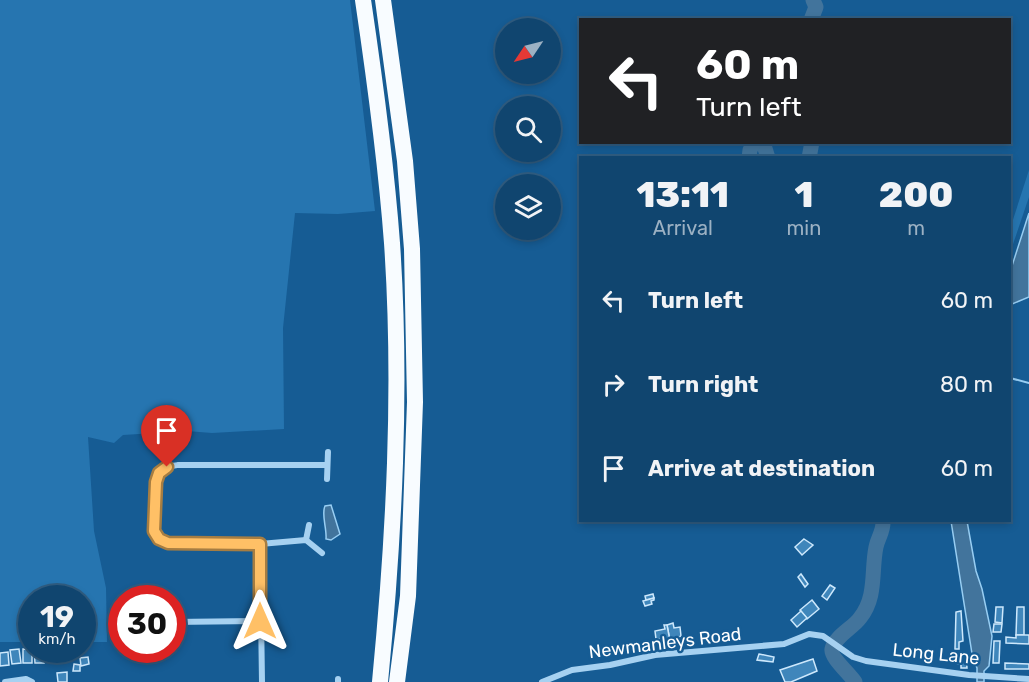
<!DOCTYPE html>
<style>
:root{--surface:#10456f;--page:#1e4f77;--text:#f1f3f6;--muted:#9cb1c3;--line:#305d82}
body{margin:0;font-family:Rubik,sans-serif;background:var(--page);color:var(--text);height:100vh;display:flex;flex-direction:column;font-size:22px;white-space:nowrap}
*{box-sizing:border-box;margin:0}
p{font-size:20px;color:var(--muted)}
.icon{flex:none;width:33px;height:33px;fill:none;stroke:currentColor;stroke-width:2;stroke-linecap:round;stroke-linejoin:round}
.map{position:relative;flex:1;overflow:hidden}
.panel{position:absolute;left:579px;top:156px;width:432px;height:366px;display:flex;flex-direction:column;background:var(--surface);border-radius:0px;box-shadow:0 3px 9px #0003,0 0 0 2px var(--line)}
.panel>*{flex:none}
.guide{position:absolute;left:579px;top:18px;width:432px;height:126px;border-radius:0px;box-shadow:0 3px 9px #0003,0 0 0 2px var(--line);background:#202124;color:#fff;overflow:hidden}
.needle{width:39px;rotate:235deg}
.tools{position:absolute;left:495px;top:18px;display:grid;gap:12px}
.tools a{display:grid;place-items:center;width:66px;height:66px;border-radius:50%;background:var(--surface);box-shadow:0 3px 9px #0003,0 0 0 2px var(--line);font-size:30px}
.speed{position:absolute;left:18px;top:585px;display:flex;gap:12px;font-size:30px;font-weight:700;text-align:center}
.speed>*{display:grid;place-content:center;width:78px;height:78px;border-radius:50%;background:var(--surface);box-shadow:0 3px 9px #0003,0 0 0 2px var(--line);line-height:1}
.speed small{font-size:15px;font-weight:400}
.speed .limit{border:9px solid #d22;background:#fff;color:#111}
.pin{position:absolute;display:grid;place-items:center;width:51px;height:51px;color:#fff;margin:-62px -26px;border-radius:50% 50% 50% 0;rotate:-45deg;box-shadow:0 0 6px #0007}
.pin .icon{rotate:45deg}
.me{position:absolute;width:66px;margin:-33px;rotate:0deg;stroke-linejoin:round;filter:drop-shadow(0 0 4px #0008)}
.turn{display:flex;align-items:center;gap:21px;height:126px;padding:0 18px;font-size:27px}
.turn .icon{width:78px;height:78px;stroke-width:2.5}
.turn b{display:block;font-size:42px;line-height:51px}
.eta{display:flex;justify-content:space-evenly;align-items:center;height:102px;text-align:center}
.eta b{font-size:36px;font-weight:800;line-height:42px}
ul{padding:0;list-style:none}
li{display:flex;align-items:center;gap:18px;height:84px;padding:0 18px}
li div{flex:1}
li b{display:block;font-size:22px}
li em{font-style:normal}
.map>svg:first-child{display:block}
.green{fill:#2675b0}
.water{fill:#42749c;stroke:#98cef3;stroke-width:1.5}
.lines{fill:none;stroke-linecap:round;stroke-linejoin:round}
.stream{stroke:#98cef3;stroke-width:2}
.river{stroke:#42749c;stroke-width:15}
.building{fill:#3f86bb;stroke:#cde8fc;stroke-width:1.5}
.minor{stroke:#a6d1f1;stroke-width:6}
.trunk{stroke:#f8fcff;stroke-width:16}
.route-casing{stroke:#a67d42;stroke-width:15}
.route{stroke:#ffc066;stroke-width:10}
.labels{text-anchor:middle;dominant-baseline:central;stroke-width:5;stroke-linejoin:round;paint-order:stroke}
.street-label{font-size:18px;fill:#fff;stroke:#165c94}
</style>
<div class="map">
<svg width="1029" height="682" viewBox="0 0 1029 682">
<rect width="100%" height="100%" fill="#165c94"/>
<!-- green -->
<g class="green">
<polygon points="0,0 350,0 375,211 338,214 295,213 283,328 284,429 212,433 187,431 123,435 114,443 88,437 94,531 106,588 107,642 83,642 82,598 32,598 31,642 0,642"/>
<polygon points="1029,170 1029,197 1010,253 1010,229"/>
</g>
<!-- water -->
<g class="water">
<polygon points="1029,213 1029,297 1012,304 1010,311 1010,272"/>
<path d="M331 505 340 534 331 540 326 539C327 528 321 514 325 506Z"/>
<polygon points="951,521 967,521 976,571 982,589 992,636 989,666 984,671 984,682 977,682 977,668 973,660"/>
</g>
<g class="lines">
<!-- stream -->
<polyline class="stream" points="1010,378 1029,383"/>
<!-- river -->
<g class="river">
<polyline points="811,20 816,7 813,0"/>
<polyline points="763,142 768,158"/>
<polyline points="749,158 750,150 754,142"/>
<polyline points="809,158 812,142"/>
<path d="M855 682C850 674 830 657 832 649 835 636 853 628 860 618 877 597 871 571 876 547 878 537 884 531 883 520"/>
</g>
</g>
<!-- building -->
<g class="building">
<polygon points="804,539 813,545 802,555 795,547"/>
<polygon points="801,574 808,584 805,587 798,577"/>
<polygon points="830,585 835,588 827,600 822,596"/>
<polygon points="653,594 654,598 646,600 645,596"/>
<polygon points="654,598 654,600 651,601 652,604 645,606 643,601"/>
<polygon points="812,600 819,609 807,619 800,610"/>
<polygon points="996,607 1003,607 1002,623 995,622"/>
<polygon points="1017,607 1024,607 1024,635 1016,635"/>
<polygon points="801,611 807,618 797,627 791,620"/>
<polygon points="961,611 963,641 959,642 959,649 955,649 956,612"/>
<polygon points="673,623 674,628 680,627 681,636 670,641 667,625"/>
<polygon points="994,624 1002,624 1001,632 993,632"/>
<polygon points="664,625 667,625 670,641 664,642 664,639 656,639 655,631 665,629"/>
<polygon points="1016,635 1029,635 1029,644 1006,643 1006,637 1016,638"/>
<polygon points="994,641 1000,641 999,663 993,663"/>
<polygon points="19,649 21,663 12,664 10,650"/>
<polygon points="23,649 32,650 32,663 23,663"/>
<polygon points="34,650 43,650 44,663 35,663"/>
<polygon points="46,650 55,650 56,662 47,662"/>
<polygon points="8,652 9,665 0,666 0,653"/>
<polygon points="759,654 774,657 773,662 757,660"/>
<polygon points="966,656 967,668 961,668 961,664 954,663 956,657"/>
<polygon points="88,657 89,664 81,666 80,658"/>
<polygon points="813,659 817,671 791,682 785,682 780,670"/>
<polygon points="1005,663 1029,664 1029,669 1005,669"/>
<polygon points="74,664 80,665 80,671 73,671"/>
<polygon points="67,672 67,682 58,682 57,673"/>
</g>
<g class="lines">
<!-- minor -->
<g class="minor">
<polyline points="327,479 328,452"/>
<polyline points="306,540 309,525"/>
<polyline points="260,544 262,682"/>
<path d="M322 553 306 540 260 544 168 543C162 541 156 538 154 531 153 524 155 480 158 475 162 467 171 466 178 465H327"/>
<polyline points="172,622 260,621"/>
<polyline points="338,679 338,682"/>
<polyline points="5,682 26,679 32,682"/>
<polyline points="542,682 572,670 610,665 655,655 784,644 809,634 823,636 853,657 866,661 969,675 1029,679"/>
</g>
<!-- trunk -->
<g class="trunk">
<path d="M363 0C375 81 386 162 392 243 402 389 394 537 380 682"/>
<polyline points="383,0 405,161 412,249 415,402 408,596 397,682"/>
</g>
</g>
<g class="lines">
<!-- route casing -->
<g class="route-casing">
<polyline id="route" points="167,467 159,473 156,482 154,531 159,539 168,543 260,544 260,621"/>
</g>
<!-- route -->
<use href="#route" class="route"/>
</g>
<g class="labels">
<!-- street labels -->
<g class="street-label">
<text transform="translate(665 643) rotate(-7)">Newmanleys Road</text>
<text transform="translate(936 654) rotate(6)">Long Lane</text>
</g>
</g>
</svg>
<div class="tools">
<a><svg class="needle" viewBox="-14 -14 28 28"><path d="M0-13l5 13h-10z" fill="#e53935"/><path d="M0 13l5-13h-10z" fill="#9cb1c3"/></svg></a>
<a><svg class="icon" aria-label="search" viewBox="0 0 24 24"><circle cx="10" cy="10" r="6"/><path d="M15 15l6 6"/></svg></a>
<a><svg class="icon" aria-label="layers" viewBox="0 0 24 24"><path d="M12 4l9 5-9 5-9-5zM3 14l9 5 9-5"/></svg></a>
</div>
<div class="speed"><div>19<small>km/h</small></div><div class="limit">30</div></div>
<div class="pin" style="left:167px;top:467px;background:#d93025"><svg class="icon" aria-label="arrive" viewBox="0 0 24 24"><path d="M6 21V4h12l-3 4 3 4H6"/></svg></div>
<svg class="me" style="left:260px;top:621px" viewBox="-20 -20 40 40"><path d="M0-17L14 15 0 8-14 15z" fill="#ffc066" stroke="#fff" stroke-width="4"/></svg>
<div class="guide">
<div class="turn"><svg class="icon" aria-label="left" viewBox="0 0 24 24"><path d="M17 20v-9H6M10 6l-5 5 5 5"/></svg><div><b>60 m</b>Turn left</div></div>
</div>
<section class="panel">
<div class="eta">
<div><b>13:11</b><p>Arrival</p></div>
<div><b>1</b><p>min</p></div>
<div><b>200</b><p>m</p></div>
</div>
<ul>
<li><svg class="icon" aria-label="left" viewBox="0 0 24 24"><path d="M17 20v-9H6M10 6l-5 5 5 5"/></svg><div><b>Turn left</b></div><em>60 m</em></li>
<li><svg class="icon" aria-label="right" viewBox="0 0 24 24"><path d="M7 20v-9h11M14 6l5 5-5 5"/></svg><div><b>Turn right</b></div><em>80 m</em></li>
<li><svg class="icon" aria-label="arrive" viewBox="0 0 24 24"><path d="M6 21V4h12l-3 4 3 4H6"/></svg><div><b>Arrive at destination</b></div><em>60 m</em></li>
</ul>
</section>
</div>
